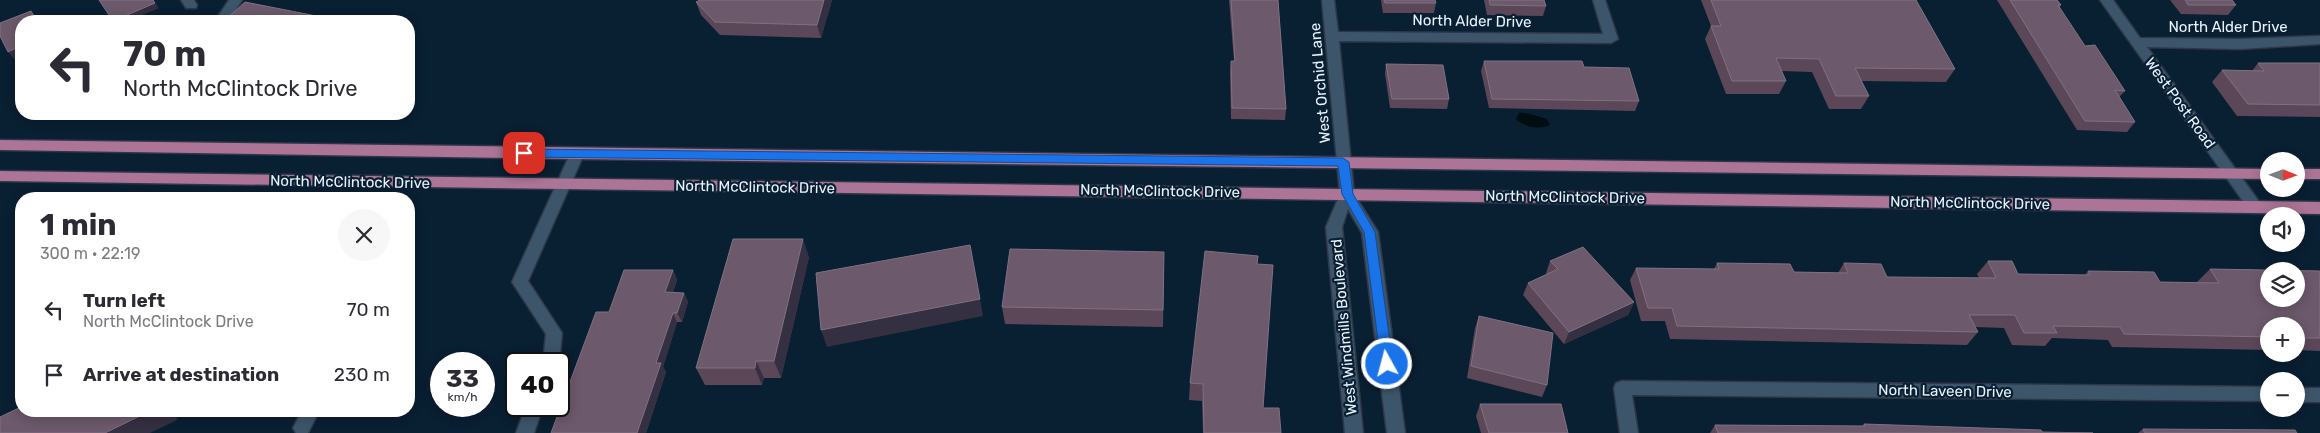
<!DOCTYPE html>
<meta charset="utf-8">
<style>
:root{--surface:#fff;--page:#f7f7f7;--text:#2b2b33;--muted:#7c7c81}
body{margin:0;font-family:Rubik,sans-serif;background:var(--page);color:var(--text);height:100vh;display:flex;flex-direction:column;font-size:19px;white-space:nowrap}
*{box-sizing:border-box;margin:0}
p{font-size:16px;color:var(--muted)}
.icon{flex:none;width:28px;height:28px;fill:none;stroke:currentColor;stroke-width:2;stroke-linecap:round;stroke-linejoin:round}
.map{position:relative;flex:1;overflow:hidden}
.sheet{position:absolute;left:15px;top:192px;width:400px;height:225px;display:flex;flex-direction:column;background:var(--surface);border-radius:20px;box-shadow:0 2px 12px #0003}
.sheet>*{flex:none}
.banner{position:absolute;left:15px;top:15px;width:400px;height:105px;border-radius:20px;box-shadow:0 2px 12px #0003;background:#fff;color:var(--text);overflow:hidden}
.needle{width:32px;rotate:91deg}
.controls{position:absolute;left:2260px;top:152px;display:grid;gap:10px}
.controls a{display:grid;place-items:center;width:45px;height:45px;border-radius:50%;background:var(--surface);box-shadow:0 2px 12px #0003;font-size:25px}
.speed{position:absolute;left:430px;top:352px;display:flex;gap:10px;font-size:25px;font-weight:700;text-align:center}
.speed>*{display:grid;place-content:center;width:65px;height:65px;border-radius:50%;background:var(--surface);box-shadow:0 2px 12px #0003;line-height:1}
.speed small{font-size:12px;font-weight:400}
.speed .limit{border:2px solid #111;border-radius:8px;background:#fff;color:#111}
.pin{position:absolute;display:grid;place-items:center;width:42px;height:42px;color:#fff;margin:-21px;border-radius:10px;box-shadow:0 2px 8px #0006}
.me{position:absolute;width:55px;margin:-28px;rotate:353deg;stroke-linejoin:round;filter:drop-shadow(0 0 4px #0008)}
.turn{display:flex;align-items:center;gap:18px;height:105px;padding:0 25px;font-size:22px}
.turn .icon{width:65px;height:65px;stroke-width:2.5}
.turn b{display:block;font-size:35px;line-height:42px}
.round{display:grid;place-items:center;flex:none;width:52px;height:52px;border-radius:26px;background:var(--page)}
.head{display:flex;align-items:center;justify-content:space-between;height:85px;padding:0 25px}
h1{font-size:30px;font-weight:700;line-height:38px}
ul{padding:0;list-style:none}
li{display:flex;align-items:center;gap:15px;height:65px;padding:0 25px}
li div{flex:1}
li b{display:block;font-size:19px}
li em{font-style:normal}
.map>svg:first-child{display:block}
.water{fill:#010d10}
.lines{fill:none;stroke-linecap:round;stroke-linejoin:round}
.minor-casing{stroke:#2e3747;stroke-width:3}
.major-casing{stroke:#2e3747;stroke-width:3}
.minor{fill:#3d556a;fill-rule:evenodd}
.major{fill:#ac7496;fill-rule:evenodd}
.wall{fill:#5c4759}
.shaded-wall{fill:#352f42}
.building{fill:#6c596b;stroke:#7f7282;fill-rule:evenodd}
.route{fill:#1a73e8;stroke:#114b97}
.labels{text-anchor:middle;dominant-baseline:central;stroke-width:4.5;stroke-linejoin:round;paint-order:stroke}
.street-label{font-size:15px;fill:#e8f3fe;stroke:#091f32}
</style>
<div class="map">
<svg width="2320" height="433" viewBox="0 0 2320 433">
<rect width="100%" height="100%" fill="#091f32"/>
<!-- water -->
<path class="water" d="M1519 113C1527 112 1539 117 1547 119L1550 125C1541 130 1523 127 1516 119Z"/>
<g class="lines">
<!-- minor casing -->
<g class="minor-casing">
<g id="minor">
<polygon points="181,0 194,0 197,5 196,8 186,8"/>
<polygon points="229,0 242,0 228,21 215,21"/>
<polygon points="1322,0 1334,0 1338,32 1603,34 1593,0 1605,0 1618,39 1611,43 1339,41 1354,194 1378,232 1405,433 1387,433 1362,233 1348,209 1342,227 1363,433 1345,433 1326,227 1340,194"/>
<polygon points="2100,0 2113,0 2140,38 2240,39 2320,36 2320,44 2240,49 2147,47 2260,203 2262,207 2260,211 2255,213 2250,211"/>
<polygon points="577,149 582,150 584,154 528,281 562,333 559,365 543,364 546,334 512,282 570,154 572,150"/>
<polygon points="1622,381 2269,387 2269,401 1632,395 1638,433 1620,433 1614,388 1616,383"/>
<rect x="2296" y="388" width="24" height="14"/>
<polygon points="526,406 543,406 534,433 516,433"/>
<polygon points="302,411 319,411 308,433 296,433 293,428"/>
</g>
</g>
<!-- major casing -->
<g class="major-casing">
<g id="major">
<polygon points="0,140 2269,169 2269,179 577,159 0,150"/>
<rect x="2296" y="169" width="24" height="10"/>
<polygon points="0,171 2320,202 2320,214 0,181"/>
</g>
</g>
<!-- minor -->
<use href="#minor" class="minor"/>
<!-- major -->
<use href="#major" class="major"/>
</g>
<!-- wall -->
<g class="wall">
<polygon points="700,0 832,0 821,38 720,35 701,15 696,2"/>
<polygon points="1229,0 1278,0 1286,109 1285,120 1231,119 1230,72 1231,61 1234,61"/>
<polygon points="1381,0 1435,0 1436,3 1434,13 1383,13"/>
<polygon points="1484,0 1544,0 1546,6 1543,16 1487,15"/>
<polygon points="1701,0 1916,0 1955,69 1946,82 1861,81 1869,96 1861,109 1829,109 1812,72 1781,71 1786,81 1779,94 1726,94 1705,39 1711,26"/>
<polygon points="1997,0 2057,0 2061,5 2059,8 2085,46 2125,91 2119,97 2135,122 2127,132 2077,130"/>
<polygon points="2170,0 2232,0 2236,5 2228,15 2181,14"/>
<polygon points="1484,61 1584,67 1639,101 1635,111 1489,108 1481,71"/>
<polygon points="2258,63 2320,63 2320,117 2237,116 2212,82 2222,70 2252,71"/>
<polygon points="1386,64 1449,99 1447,109 1390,108 1385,74"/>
<polygon points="809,257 781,378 764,378 762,385 705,385 696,368"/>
<polygon points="1550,261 1634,302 1628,315 1564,344 1523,295 1528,283 1547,274 1546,273"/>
<polygon points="1988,261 2018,274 2085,275 2088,271 2160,282 2198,283 2197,282 2210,269 2320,271 2320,351 2296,350 2296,326 2269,326 2269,350 2112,347 2108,340 2052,338 2045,346 2012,345 2004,328 1975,327 1978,332 1967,345 1670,339 1665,321 1641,321 1630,280 1636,268 1714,269 1717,263 1794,272 1838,273 1844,263 1887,277 1979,278 1977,274"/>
<polygon points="1257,264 1263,408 1281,433 1203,433 1202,401 1189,400 1190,383"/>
<polygon points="1164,269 1163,327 1005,324 1002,307"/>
<polygon points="673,270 677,280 673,292 684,293 688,302 682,322 677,322 663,367 666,372 646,433 551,433"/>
<polygon points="1479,316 1547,385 1542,397 1467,378 1475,328"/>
<polygon points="1480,404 1568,433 1481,433 1476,416"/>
<polygon points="1864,424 2042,432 2093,433 1710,433 1715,425 1862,426"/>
<polygon points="2143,429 2297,433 2138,433"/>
</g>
<!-- shaded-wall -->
<g class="shaded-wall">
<polygon points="153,0 159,8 128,21 113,21"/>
<polygon points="824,0 832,0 821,38 817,25"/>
<polygon points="31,11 40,21 37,21"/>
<polygon points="21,46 21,60 17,62 8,52"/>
<polygon points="803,239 809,257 781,378 774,361"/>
<polygon points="673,270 677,280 670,302 665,292"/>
<polygon points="684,293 688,302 682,322 677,313"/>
<polygon points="980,299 983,316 827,347 821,330"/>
<polygon points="1634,302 1628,315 1564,344 1569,332"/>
<polygon points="673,313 677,322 663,367 666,372 646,433 637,433 656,363"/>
<polygon points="756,361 764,378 762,385 755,368"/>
<polygon points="150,411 175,411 177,420 150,433 105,433"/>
</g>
<!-- building -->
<g class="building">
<polygon points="99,0 153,0 155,3 113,21"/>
<polygon points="700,0 824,0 817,25 715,22 696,2"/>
<polygon points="1231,0 1278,0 1286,109 1232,108 1231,61 1235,61"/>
<polygon points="1384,0 1435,0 1436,3 1385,3"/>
<polygon points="1489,0 1544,0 1546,6 1490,5"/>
<polygon points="1711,0 1916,0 1955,69 1855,68 1869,96 1836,96 1819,59 1776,58 1786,81 1732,81 1711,26 1721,26"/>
<polygon points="2010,0 2057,0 2061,5 2058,5 2085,46 2095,45 2125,91 2115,90 2135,122 2085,121"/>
<polygon points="2185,0 2232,0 2236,5 2188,5"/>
<polygon points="245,2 342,21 224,21"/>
<polygon points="31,11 37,21 21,21 21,46 8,52 0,36 0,23"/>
<polygon points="1484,61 1582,61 1584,67 1629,68 1639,101 1492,99"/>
<polygon points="2258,63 2320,63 2320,105 2248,104 2222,70 2264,71"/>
<polygon points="1386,64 1443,65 1449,99 1392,99"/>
<polygon points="733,239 803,239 774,361 756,361 755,368 696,368"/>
<polygon points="970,245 980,299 821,330 816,273"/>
<polygon points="1583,247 1634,302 1569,332 1528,283 1558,269 1550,261"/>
<polygon points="1010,249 1164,252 1163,310 1002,307"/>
<polygon points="1205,251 1258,256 1257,264 1273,265 1263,408 1279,408 1281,433 1204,433 1203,384 1190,383"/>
<path d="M1988 261H2012L2018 274 2090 275 2088 271 2154 272 2160 282 2219 283 2210 269 2320 271V338H2296V326H2269V337L2124 334 2120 327 2053 326 2057 333H2024L2015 315H1969L1978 332 1677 326 1672 308H1648L1636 268 1719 269 1717 263 1790 264 1794 272 1848 273 1844 263 1881 264 1887 277 1996 278ZM2269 271H2296V299H2269Z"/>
<polygon points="624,270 673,270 665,292 684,293 677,313 673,313 656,363 661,363 637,433 551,433 596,312 609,312"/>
<polygon points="1479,316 1553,333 1547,385 1471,366"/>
<polygon points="1480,404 1561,404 1568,433 1489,433"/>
<polygon points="21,407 21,411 150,411 105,433 0,433 0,417"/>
<polygon points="1864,424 2041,430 2042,432 2093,433 1718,433 1715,425 1865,426"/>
<polygon points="2143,429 2295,430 2297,433 2145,433"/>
</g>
<!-- route -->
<polygon class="route" points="524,149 1343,158 1349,162 1353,194 1375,232 1393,364 1391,368 1382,368 1381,364 1364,232 1342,194 1338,166 524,157 518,153"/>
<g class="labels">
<!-- street labels -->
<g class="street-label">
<text transform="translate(1472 21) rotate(1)">North Alder Drive</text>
<text x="2228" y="27">North Alder Drive</text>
<text transform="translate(1320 83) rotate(-95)">West Orchid Lane</text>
<text transform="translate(2180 103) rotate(54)">West Post Road</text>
<text transform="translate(350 182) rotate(1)">North McClintock Drive</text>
<text transform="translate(755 187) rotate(1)">North McClintock Drive</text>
<text transform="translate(1160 191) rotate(1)">North McClintock Drive</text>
<text transform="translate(1565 197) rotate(1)">North McClintock Drive</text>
<text transform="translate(1970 203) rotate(1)">North McClintock Drive</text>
<text transform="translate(1344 327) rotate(-95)">West Windmills Boulevard</text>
<text transform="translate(1945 391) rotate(1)">North Laveen Drive</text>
</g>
</g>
</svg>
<div class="controls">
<a><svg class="needle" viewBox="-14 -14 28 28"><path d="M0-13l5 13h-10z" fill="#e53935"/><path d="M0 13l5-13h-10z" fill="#7c7c81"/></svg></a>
<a><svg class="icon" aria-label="sound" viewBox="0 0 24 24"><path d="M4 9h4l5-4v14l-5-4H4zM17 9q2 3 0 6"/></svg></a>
<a><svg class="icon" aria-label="layers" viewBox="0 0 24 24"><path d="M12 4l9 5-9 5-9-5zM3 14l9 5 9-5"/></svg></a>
<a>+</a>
<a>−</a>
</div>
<div class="speed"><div>33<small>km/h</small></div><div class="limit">40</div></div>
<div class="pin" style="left:524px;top:153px;background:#d93025"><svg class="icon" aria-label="arrive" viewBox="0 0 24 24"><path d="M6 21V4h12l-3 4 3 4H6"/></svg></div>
<svg class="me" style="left:1387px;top:364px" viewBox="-20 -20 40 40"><circle r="17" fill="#1a73e8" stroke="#fff" stroke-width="3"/><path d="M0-11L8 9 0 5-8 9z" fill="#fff"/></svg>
<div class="banner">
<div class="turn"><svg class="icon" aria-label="left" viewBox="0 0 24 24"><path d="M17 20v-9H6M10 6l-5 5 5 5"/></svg><div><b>70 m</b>North McClintock Drive</div></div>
</div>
<section class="sheet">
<div class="head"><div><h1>1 min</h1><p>300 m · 22:19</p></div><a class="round"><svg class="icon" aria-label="close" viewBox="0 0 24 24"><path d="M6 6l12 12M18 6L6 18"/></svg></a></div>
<ul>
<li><svg class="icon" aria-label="left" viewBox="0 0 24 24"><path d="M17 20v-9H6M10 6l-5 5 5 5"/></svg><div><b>Turn left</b><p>North McClintock Drive</p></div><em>70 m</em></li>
<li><svg class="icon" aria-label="arrive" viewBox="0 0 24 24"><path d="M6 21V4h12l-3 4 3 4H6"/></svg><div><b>Arrive at destination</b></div><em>230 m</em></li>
</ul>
</section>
</div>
